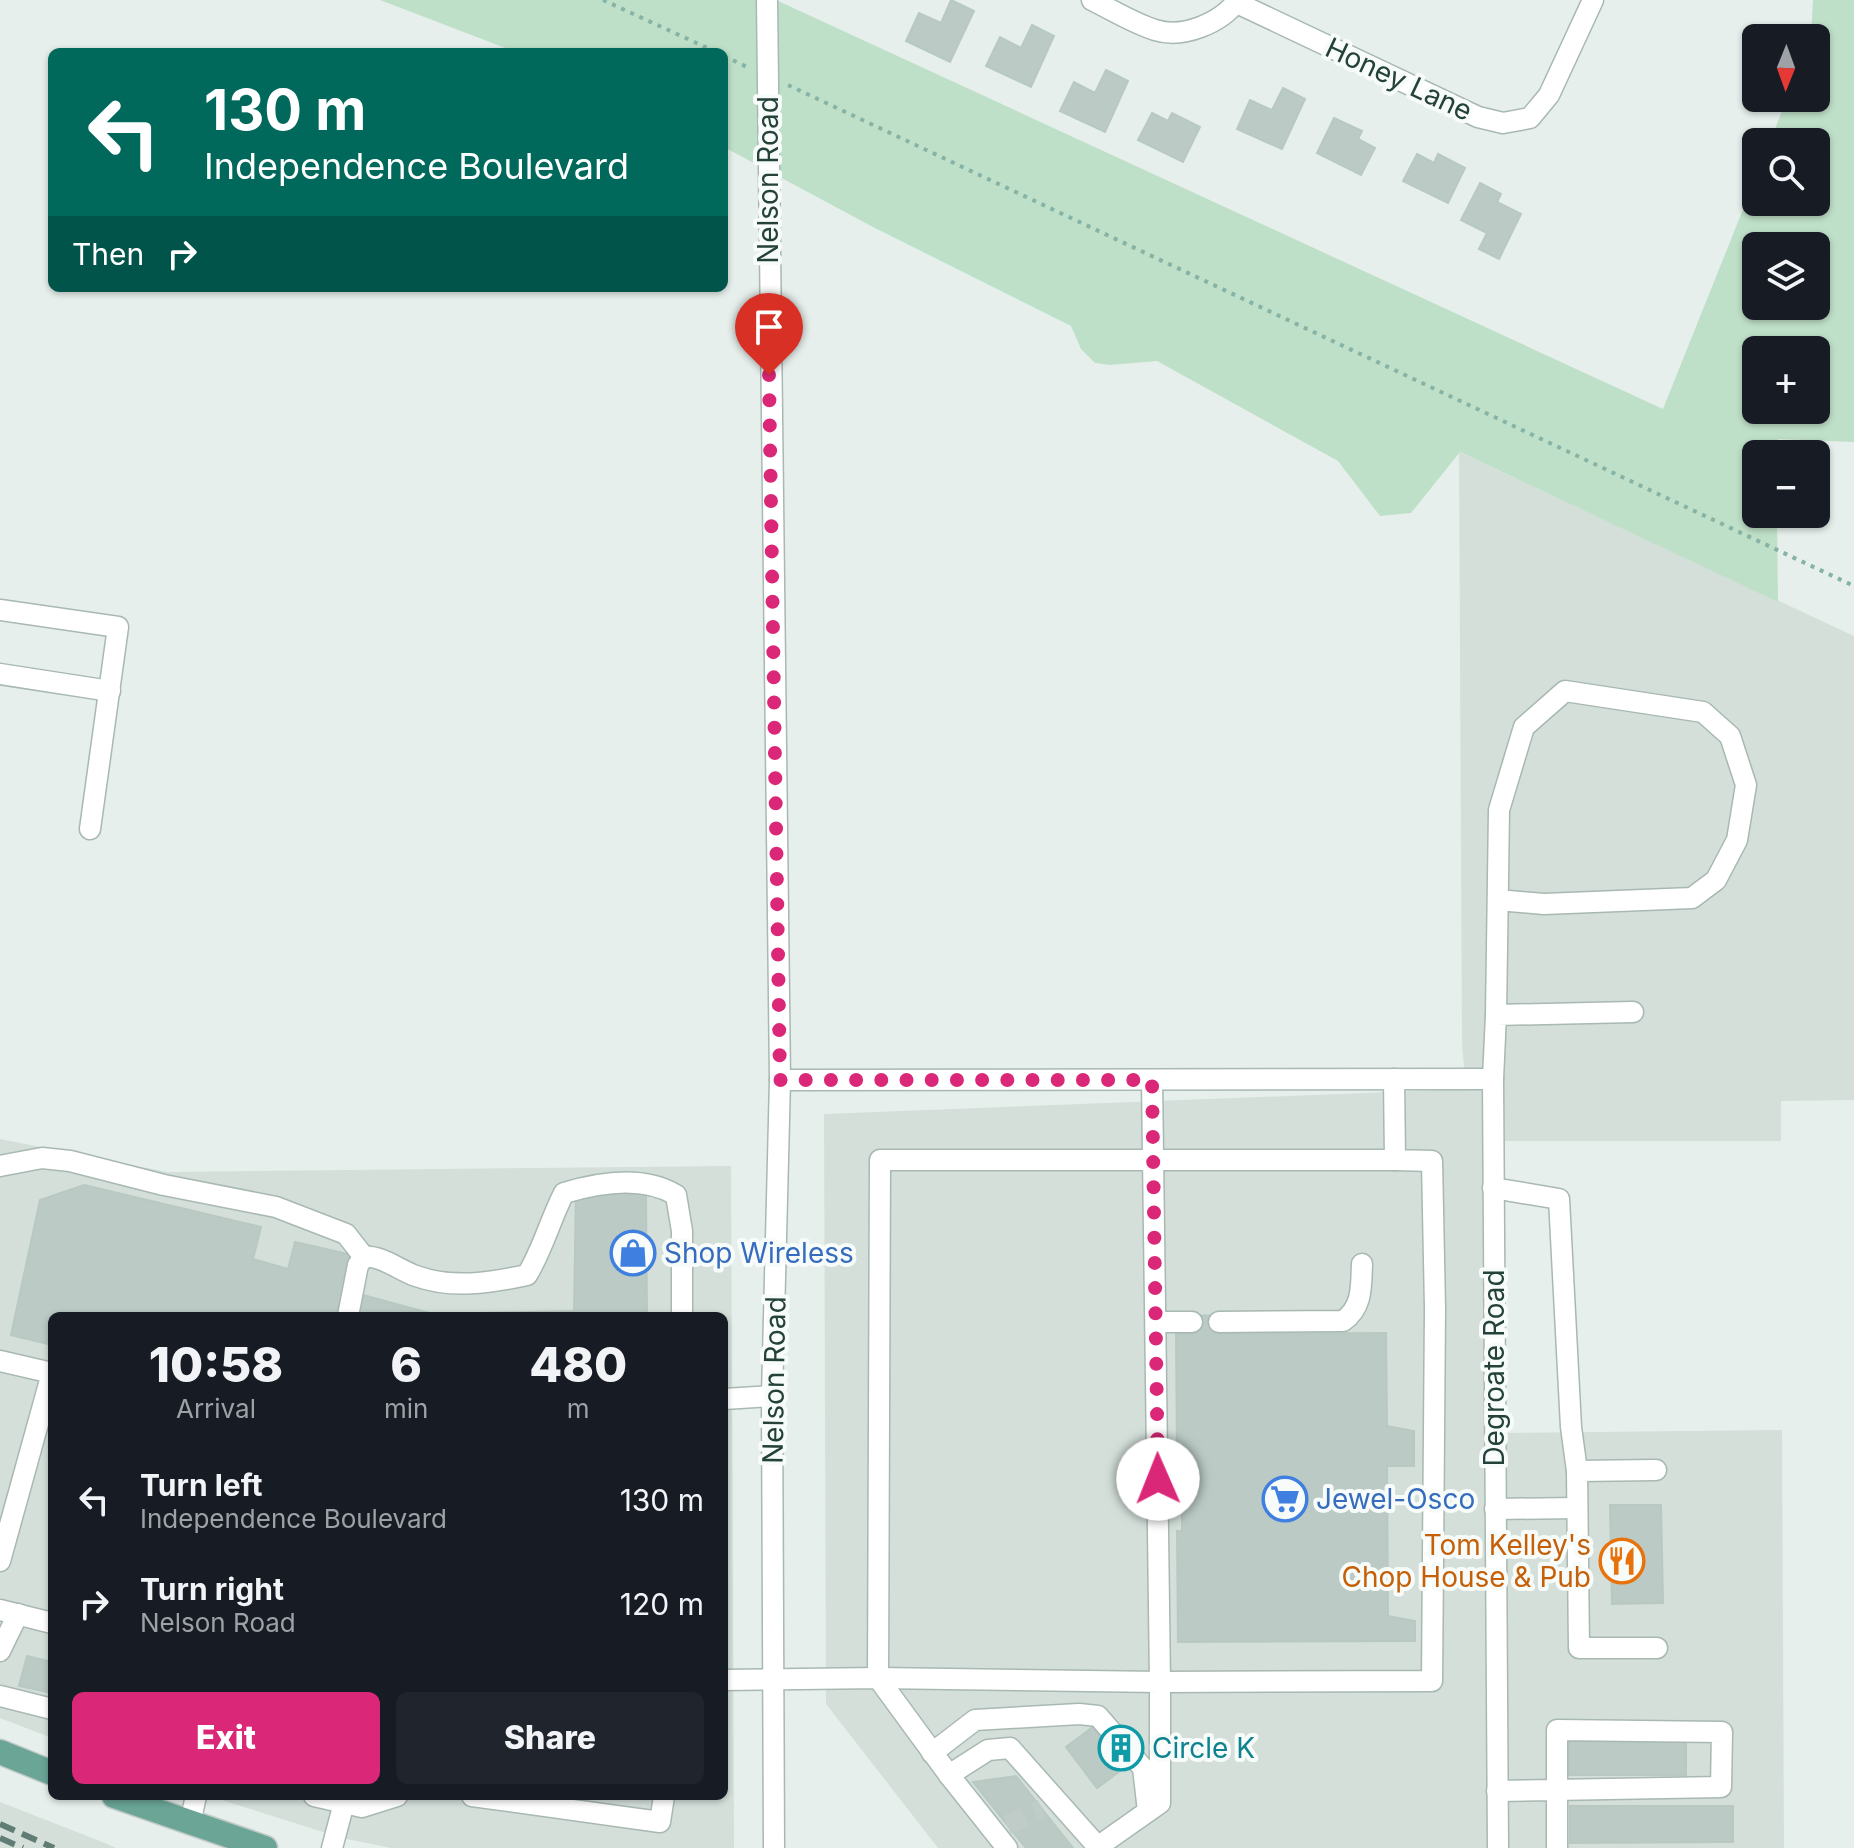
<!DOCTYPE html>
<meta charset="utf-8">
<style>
:root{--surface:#171b24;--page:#20242c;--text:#f1f3f6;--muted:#9ea1a6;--accent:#db2777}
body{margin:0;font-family:Inter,sans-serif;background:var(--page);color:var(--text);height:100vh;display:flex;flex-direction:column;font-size:30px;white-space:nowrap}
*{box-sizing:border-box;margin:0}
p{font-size:26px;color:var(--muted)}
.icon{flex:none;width:44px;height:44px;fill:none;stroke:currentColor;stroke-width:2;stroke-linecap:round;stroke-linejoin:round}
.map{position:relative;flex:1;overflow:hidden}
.side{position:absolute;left:48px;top:1312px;width:680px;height:488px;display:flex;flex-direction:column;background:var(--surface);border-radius:12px;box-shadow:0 2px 6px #0004}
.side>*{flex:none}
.banner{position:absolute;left:48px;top:48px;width:680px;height:244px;border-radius:12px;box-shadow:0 2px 6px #0004;background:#00695c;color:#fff;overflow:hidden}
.needle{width:52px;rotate:181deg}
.buttons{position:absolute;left:1742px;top:24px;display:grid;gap:16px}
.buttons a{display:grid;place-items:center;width:88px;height:88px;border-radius:12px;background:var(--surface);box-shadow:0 2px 6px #0004;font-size:40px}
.pin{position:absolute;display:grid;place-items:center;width:68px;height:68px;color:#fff;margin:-82px -34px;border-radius:50% 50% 50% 0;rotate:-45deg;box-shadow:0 0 8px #0007}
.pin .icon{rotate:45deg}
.me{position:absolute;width:88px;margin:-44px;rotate:359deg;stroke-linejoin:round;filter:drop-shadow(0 0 6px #0008)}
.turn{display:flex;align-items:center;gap:28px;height:168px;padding:0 24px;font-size:36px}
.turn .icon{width:104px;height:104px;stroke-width:2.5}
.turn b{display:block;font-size:56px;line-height:68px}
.then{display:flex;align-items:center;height:76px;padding:0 24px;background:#0003;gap:16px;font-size:30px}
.eta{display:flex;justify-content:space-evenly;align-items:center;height:136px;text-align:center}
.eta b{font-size:48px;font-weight:800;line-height:56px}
.cta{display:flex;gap:16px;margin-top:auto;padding:16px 24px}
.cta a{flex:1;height:92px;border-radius:12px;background:var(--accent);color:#fff;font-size:32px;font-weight:800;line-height:92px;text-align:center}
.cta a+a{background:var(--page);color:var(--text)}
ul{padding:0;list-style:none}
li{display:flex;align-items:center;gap:24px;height:104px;padding:0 24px}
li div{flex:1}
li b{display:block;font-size:30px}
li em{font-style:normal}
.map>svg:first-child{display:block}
.built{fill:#d4dfda}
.green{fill:#bfe0c8;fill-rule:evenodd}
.building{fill:#bbcac4;stroke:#b8c9c2;stroke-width:2}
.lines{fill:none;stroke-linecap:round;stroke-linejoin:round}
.minor-tunnel{stroke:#bfccc8;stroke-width:20;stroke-dasharray:20 10;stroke-linecap:butt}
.minor-casing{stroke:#a8b8b2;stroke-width:23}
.major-casing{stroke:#c2cac8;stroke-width:27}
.path{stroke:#86b3a5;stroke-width:4;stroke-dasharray:4 6;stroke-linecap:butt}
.minor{stroke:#fff;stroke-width:20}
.major{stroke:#6aa596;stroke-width:24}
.rail{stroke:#5f7d75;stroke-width:6;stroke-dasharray:16 8;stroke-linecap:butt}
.route{stroke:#db2777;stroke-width:14;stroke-dasharray:0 25.2}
.labels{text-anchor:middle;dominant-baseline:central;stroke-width:8;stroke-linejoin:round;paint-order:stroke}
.street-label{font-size:28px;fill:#24423a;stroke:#f7fbf9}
.shop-label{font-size:28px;fill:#366cbe;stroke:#f7fbf9;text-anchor:start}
.food-label{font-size:28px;fill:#c56008;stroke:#f7fbf9;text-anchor:end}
.culture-label{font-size:28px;fill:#0d838f;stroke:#f7fbf9;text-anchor:start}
</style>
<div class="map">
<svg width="1854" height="1848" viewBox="0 0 1854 1848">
<rect width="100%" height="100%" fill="#e6efeb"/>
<!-- built -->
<g class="built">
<polygon points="1459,452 1854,636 1854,1100 1781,1101 1781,1141 1484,1141 1486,1696 1502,1433 1782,1430 1784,1848 938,1848 826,1704 824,1114 1466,1089 1462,1044"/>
<polygon points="0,1139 167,1172 731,1166 734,1848 391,1848 342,1838 209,1796 724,1796 724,1316 52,1316 52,1738 0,1718"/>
<polygon points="0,1802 105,1843 116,1848 0,1848"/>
</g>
<!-- green -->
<path class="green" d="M380 0H776L1663 409 1756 177V202H1816V142H1770L1787 98H1816V38H1811L1813 0H1854V442L1778 439 1777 454H1756V514H1777L1778 602 1460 452 1411 513 1380 516 1338 461 1157 361 1110 365 1095 363 1081 349 1071 326 873 227 724 147V52H516ZM1756 246H1816V306H1756ZM1756 350H1816V410H1756Z"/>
<!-- building -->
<g class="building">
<polygon points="951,0 974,11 950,62 906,41 919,13 941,23"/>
<polygon points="1032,25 1054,36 1031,87 986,66 1000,37 1021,48"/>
<polygon points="1106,70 1128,81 1105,132 1060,111 1074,82 1095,93"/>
<polygon points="1283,88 1305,99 1282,149 1237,129 1250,100 1272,110"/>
<polygon points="1152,113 1168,121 1172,113 1200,127 1183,162 1138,140"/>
<polygon points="1334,118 1362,131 1358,139 1375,148 1361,175 1317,153"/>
<polygon points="1417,154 1434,163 1438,154 1465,168 1448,203 1403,181"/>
<polygon points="1480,183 1501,194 1497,202 1521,214 1499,259 1479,249 1487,233 1461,220"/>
<polygon points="84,1185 261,1227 253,1259 288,1269 295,1242 352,1255 336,1316 52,1316 52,1345 11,1335 40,1200"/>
<polygon points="576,1190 646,1194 647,1316 358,1316 363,1295 433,1314 574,1311"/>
<polygon points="1219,1315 1219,1334 1386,1333 1387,1426 1414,1431 1414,1466 1387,1466 1388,1616 1415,1621 1415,1641 1178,1642 1177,1531 1182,1531 1182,1453 1177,1453 1176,1334 1192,1334 1192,1316"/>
<polygon points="1610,1505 1661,1505 1663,1603 1612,1604"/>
<polygon points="27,1656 52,1662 52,1693 19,1686"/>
<polygon points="1093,1727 1124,1768 1097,1788 1066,1747"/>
<polygon points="1686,1738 1686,1775 1569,1775 1569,1739"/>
<polygon points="1016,1776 1042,1809 1073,1848 1026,1848 973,1782"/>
<polygon points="1570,1806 1733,1806 1733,1842 1570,1843"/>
</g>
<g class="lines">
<!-- minor-tunnel -->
<polyline class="minor-tunnel" points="1007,1825 1042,1809"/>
<!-- minor casing -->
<g class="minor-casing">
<g id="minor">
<polyline points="767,0 780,1080 772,1396 774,1848"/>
<path d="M1092 0C1112 10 1133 23 1155 30 1183 39 1221 23 1238 0"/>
<polyline points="1237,3 1478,117 1503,123 1530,118 1549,95 1593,0"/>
<polyline points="0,610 118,627 90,829"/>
<polyline points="0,674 110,691"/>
<polyline points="1496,1015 1499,810 1524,727 1565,691 1703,712 1730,736 1746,785 1737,840 1716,880 1692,898 1544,904 1498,900"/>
<polyline points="780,1080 1493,1079"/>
<polyline points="1152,1080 1160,1682 1432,1681 1435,1308 1432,1161 1395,1160 1394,1079"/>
<polyline points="0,1166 42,1158 70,1161 164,1185 276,1207 346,1234 364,1257"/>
<polyline points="1493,1188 1559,1199 1571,1427 1577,1471"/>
<path d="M348 1316 358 1265 364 1257C381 1255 399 1270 416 1276 452 1289 490 1283 527 1275 543 1249 550 1220 564 1193 600 1182 643 1175 676 1195L682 1231V1316"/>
<polyline points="1156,1322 1192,1322"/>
<path d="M1219 1322 1343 1321C1363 1307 1361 1286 1362 1264"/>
<polyline points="0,1361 52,1373"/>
<polyline points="724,1399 772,1396"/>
<polyline points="1656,1470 1577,1471 1579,1648 1657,1648"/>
<polyline points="1495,1509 1577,1508"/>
<polyline points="0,1561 52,1373"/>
<polyline points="0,1610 52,1623"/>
<polyline points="0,1651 18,1614"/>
<polyline points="724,1680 878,1678 1160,1682 1160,1803 1096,1848"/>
<polyline points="0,1696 52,1709"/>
<polyline points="932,1753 975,1720 1079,1714 1098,1716 1143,1768 1148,1811"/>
<polyline points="949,1775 988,1750 1010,1748 1098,1847"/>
<polyline points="1497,1791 1721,1787 1722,1732 1557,1730 1557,1848"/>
<polyline points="314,1796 362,1807 397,1796"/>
<polyline points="472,1796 660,1822 664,1796"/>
<polyline points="190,1823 196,1796"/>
<polyline points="332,1848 344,1803"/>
<polyline points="1007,1848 949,1775 878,1678 880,1160 1395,1160"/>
<polyline points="1498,1848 1493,1079 1496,1015 1633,1012"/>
</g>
</g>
<!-- major casing -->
<g class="major-casing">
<g id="major">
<polyline points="0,1752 52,1773"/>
<polyline points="114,1796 265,1848"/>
</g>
</g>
<!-- path -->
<g class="path">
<polyline points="603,0 716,52"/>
<polyline points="724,56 747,67"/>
<polyline points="788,85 1854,586"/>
</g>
<!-- minor -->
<use href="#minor" class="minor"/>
<!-- major -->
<use href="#major" class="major"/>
<!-- rail -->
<g class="rail">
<polyline points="0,1824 54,1848"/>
<polyline points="0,1838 23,1848"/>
</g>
</g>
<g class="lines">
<!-- route -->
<polyline class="route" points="769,375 780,1080 1152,1080 1158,1479"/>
</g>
<!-- icons -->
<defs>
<g id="shop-ring" transform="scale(2.3)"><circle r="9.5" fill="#f7fbf9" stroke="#3f7fe0" stroke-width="1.5"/><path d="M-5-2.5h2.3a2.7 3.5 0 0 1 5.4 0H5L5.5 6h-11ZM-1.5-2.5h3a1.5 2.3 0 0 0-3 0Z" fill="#3f7fe0"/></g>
<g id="supermarket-ring" transform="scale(2.3)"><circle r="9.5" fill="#f7fbf9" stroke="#3f7fe0" stroke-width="1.5"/><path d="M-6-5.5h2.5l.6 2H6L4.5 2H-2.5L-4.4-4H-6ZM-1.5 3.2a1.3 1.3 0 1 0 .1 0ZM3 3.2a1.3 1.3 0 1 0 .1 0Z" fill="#3f7fe0"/></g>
<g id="restaurant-ring" transform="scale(2.3)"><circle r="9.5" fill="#f7fbf9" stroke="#e8710a" stroke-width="1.5"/><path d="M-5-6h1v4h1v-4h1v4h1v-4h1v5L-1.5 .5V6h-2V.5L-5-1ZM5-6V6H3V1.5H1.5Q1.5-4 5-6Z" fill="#e8710a"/></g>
<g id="building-ring" transform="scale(2.3)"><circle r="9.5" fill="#f7fbf9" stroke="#0f9aa8" stroke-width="1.5"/><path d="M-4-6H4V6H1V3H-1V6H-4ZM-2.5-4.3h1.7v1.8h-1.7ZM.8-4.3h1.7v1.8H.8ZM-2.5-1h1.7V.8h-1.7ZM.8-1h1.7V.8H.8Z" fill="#0f9aa8"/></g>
</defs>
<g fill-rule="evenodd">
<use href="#shop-ring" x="633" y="1253"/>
<use href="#supermarket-ring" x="1285" y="1499"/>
<use href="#restaurant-ring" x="1622" y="1561"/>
<use href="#building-ring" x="1121" y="1748"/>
</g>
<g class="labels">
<!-- street labels -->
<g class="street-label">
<text transform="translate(1399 79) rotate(25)">Honey Lane</text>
<text transform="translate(768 180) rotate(-90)">Nelson Road</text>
<text transform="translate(1494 1368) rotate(-90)">Degroate Road</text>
<text transform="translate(774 1380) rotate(-89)">Nelson Road</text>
</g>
<!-- shop labels -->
<g class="shop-label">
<text x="664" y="1253">Shop Wireless</text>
<text x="1316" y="1499">Jewel-Osco</text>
</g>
<!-- food labels -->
<g class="food-label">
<text x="1591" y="1545">Tom Kelley's<tspan x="1591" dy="32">Chop House &amp; Pub</tspan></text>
</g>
<!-- culture labels -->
<g class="culture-label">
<text x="1152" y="1748">Circle K</text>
</g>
</g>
</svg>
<div class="buttons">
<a><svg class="needle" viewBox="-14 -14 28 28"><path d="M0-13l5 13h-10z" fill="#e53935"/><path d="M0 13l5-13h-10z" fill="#9ea1a6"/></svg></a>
<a><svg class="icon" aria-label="search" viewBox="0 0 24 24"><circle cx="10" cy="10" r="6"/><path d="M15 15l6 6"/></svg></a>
<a><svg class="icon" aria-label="layers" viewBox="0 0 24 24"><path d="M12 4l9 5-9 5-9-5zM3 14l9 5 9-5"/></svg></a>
<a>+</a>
<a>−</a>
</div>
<div class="pin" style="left:769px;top:375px;background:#d93025"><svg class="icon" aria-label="arrive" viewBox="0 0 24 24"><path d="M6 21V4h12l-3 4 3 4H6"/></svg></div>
<svg class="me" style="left:1158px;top:1479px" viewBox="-20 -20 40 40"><circle r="19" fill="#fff"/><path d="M0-13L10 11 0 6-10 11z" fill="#db2777"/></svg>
<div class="banner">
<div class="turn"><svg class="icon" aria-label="left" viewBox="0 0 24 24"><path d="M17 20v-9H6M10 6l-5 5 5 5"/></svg><div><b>130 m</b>Independence Boulevard</div></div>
<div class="then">Then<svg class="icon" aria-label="right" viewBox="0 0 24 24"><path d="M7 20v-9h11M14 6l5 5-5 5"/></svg></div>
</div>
<section class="side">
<div class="eta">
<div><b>10:58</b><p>Arrival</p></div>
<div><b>6</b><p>min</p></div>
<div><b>480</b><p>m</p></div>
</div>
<ul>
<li><svg class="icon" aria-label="left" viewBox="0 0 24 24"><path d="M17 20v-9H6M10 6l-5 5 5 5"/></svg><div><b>Turn left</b><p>Independence Boulevard</p></div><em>130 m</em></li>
<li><svg class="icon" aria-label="right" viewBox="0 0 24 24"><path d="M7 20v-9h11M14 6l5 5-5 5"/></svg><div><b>Turn right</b><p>Nelson Road</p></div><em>120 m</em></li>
</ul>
<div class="cta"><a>Exit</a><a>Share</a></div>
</section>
</div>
